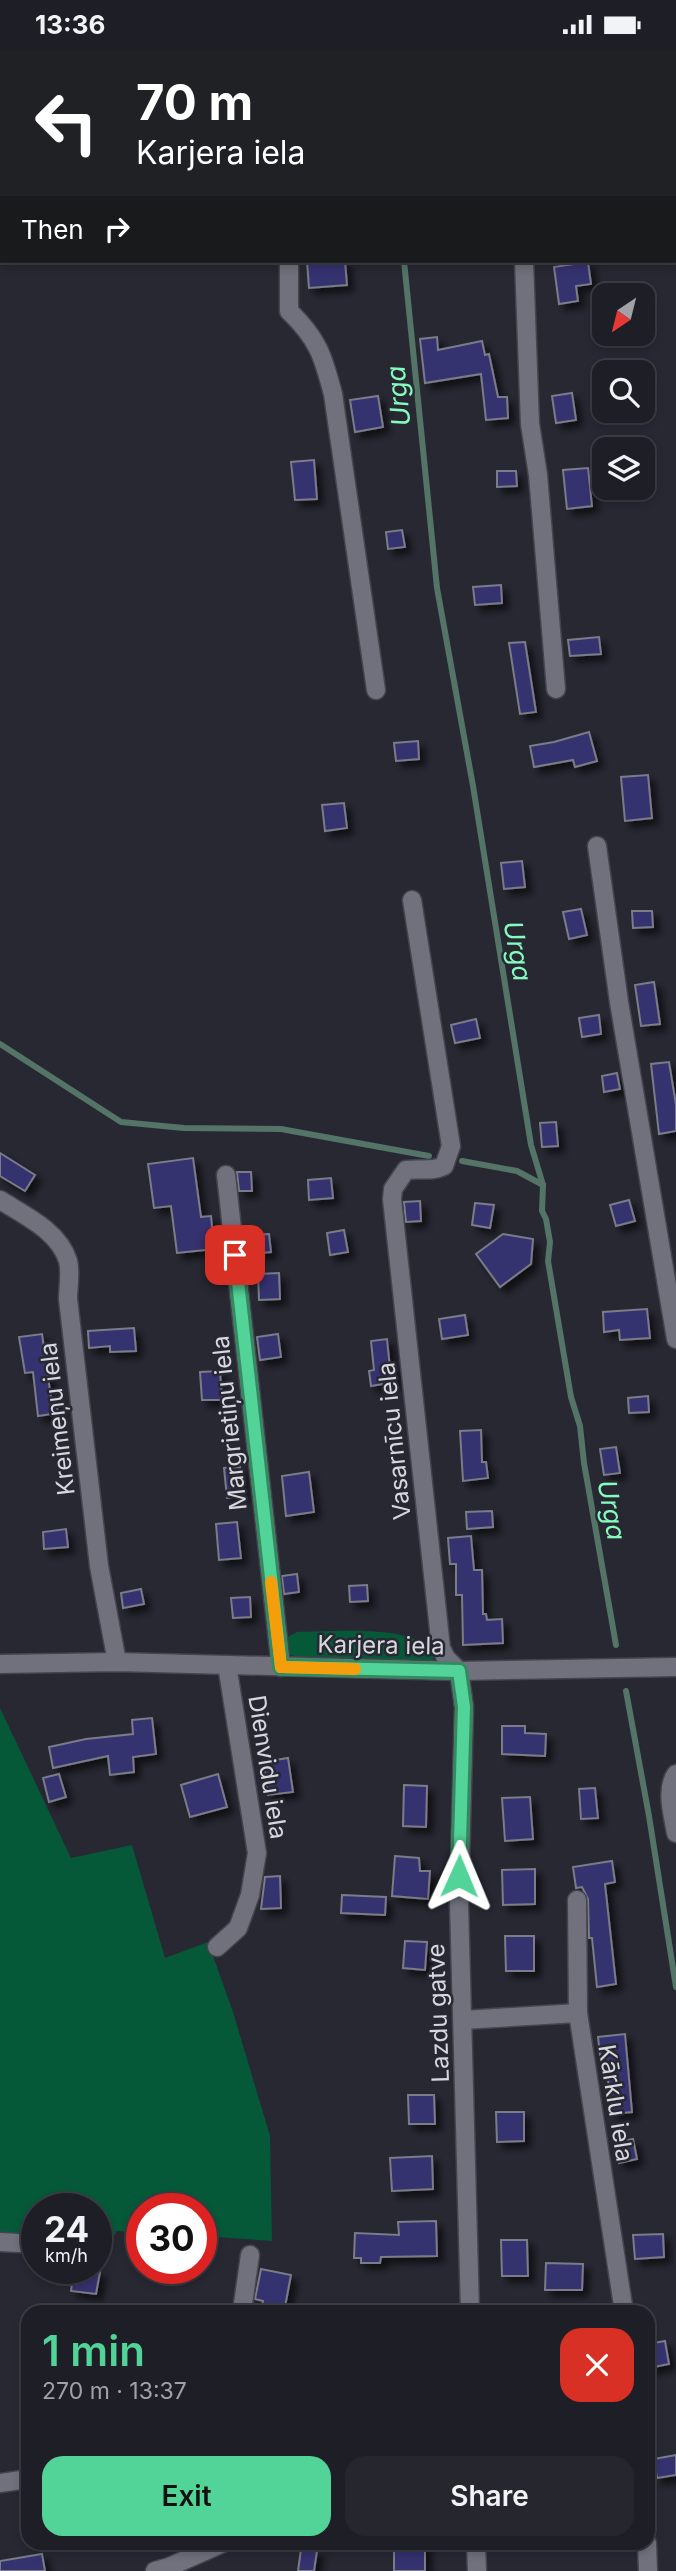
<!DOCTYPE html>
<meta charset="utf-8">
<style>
:root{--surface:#1e1e26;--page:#26272e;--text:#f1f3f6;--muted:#a1a2a7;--line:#3c3c43;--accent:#52d397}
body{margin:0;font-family:Inter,sans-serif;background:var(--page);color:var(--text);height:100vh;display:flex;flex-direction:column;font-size:26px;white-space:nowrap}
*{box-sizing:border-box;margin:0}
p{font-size:23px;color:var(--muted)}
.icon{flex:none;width:38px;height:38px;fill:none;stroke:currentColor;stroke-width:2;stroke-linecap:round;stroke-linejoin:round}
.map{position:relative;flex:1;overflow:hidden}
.details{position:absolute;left:21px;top:2256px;width:634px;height:245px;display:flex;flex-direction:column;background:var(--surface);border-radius:21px;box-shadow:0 4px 10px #0003,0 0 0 2px var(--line)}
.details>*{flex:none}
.hud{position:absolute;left:0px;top:0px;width:677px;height:214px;box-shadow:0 4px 10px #0003,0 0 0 2px var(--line);background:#202124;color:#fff;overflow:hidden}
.needle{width:46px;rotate:215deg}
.buttons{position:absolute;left:592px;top:234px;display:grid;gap:14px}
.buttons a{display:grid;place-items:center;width:63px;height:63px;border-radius:14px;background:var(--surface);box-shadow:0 4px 10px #0003,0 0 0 2px var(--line);font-size:35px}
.speed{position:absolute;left:21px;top:2144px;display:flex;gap:14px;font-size:35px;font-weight:700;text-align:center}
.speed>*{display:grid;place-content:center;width:91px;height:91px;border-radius:50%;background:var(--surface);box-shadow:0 4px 10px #0003,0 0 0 2px var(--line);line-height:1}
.speed small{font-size:18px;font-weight:400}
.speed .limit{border:10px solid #d22;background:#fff;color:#111}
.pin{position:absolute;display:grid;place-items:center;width:60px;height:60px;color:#fff;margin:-30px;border-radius:14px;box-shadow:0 4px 10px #0006}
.me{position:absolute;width:77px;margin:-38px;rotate:1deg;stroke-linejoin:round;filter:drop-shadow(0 0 5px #0008)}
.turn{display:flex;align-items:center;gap:24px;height:147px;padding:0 21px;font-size:32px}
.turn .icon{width:91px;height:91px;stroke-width:2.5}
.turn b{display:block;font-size:49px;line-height:60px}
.then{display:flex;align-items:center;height:66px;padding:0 21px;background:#0003;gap:14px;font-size:26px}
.round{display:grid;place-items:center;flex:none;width:74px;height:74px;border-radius:21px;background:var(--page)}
.summary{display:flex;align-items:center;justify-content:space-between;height:119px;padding:0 21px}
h1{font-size:42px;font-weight:600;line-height:52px;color:var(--accent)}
.button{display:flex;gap:14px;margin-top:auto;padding:14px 21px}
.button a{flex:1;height:80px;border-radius:21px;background:var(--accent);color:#111;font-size:28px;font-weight:600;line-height:80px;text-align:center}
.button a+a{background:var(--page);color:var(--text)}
.status{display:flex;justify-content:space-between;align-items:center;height:49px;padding:0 35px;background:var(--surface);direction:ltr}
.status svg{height:19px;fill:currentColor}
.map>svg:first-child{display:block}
.green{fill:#055838}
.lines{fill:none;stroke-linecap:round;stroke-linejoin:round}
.stream{stroke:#537466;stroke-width:6}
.building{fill:#363070;stroke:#7a7b87;stroke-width:2;filter:url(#shadow)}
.minor-casing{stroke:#44444d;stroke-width:21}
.minor{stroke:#70717d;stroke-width:18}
.route-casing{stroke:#358962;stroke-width:18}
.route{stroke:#52d397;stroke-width:12}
.slow{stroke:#f59e0b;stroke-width:12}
.labels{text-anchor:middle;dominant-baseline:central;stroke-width:5;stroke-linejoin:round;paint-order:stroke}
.street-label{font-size:24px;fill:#d7d7de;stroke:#282833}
.water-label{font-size:26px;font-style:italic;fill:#85fbbf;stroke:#282833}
</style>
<div class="status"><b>13:36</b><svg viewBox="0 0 49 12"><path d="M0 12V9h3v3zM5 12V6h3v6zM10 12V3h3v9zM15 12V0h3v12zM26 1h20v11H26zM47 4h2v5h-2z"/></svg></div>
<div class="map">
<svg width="676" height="2522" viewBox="0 0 676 2522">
<defs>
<filter id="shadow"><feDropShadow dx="6" dy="6" stdDeviation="3.5" flood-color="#0009"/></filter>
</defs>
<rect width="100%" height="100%" fill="#282833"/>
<!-- green -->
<g class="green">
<path d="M297 1583C334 1583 406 1575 434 1601V1609L430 1612 301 1609 291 1606 285 1600 288 1588Z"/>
<polygon points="0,1659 71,1809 132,1796 165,1909 208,1893 233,1963 270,2087 272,2192 201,2187 201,2160 142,2160 142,2184 117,2182 99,2209 96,2209 96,2160 37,2160 37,2205 0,2202"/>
</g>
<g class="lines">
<!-- stream -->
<g class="stream">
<polyline points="385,0 385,2"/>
<polyline points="404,212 437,539 473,737 531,1096 543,1136 542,1162 546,1170 550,1193 548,1212 571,1348 580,1377 584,1414 616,1596"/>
<polyline points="0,995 121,1073 184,1079 281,1080 429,1107"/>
<polyline points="462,1112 517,1122 543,1136"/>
<polyline points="626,1642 649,1767 676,1938"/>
</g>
</g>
<!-- building -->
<g class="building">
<polygon points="307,212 345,212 347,236 309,239"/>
<polygon points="588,213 591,235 576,237 578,252 559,255 554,218"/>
<polygon points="437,288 438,301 482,292 485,306 489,305 498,348 507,348 508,369 486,371 481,325 425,334 420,290"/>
<polygon points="572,344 576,371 556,374 552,347"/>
<polygon points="378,347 383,378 355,383 350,351"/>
<polygon points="314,411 317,450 295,451 291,413"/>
<polygon points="588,419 592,457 567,460 563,421"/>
<polygon points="497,422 516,422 517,437 497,438"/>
<polygon points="402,481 405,498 388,500 386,483"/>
<polygon points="501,536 502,554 475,556 473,538"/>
<polygon points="599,588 601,605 570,607 568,591"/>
<polygon points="525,593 536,663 520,665 509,594"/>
<polygon points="589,683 597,712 575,718 573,711 534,718 530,697 554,693"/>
<polygon points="418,692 419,710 396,712 394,694"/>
<polygon points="648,726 652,769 625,772 621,728"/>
<polygon points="344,754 347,779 325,782 322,756"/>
<polygon points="522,812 525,838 504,840 501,814"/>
<polygon points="581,860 587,886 569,890 563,863"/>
<polygon points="632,862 652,862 653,878 633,879"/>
<polygon points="654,933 660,975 641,977 635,936"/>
<polygon points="599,966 601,985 582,988 579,969"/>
<polygon points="476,970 480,989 455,994 451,976"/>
<polygon points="669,1013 676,1056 676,1082 659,1085 651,1015"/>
<polygon points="617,1024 620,1040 604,1043 602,1027"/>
<polygon points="556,1073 558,1097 542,1098 540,1074"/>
<polygon points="0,1104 35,1126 25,1142 0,1127"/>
<polygon points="193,1109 201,1168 211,1167 214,1200 177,1204 171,1157 154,1159 148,1115"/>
<polygon points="237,1123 251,1123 252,1142 239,1142"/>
<polygon points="331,1129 333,1149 309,1151 308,1131"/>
<polygon points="629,1151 635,1172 616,1177 610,1156"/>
<polygon points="420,1152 421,1172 406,1173 404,1153"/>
<polygon points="475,1154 494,1156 490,1179 472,1176"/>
<polygon points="344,1181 348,1203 330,1206 327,1184"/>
<polygon points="269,1185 271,1203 249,1205 248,1186"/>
<polygon points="503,1185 533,1190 531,1215 500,1238 476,1205"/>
<polygon points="279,1224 280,1250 259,1251 258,1225"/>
<polygon points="647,1260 650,1289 620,1291 619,1281 604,1283 603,1263"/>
<polygon points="465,1266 468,1286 442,1290 439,1270"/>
<polygon points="134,1279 136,1302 110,1303 110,1297 89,1299 88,1282"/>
<polygon points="42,1285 51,1349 55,1348 58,1364 38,1367 33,1323 25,1324 19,1288"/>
<polygon points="278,1285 281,1308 260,1311 257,1288"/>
<polygon points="387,1290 390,1319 393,1318 395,1333 371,1337 369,1322 374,1321 371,1292"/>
<polygon points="220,1322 222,1351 202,1351 200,1323"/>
<polygon points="648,1347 649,1363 629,1364 628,1349"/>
<polygon points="481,1381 482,1413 486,1413 488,1429 463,1432 460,1382"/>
<polygon points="616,1398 620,1424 604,1426 600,1400"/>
<polygon points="240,1418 243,1447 227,1449 224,1419"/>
<polygon points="309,1423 314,1463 286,1467 282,1427"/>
<polygon points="492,1462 493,1478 467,1480 466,1463"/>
<polygon points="237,1473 241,1509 219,1511 216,1475"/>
<polygon points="66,1480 68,1498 44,1500 43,1483"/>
<polygon points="471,1487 474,1521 482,1521 483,1565 486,1565 487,1571 502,1570 503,1594 463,1596 462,1546 456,1546 456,1515 450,1515 448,1489"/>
<polygon points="297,1525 299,1543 284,1545 282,1527"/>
<polygon points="367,1536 368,1552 350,1553 349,1537"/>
<polygon points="141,1540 144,1555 123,1559 121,1544"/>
<polygon points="250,1548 251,1568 233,1569 231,1549"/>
<polygon points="152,1669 156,1705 133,1708 134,1723 110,1726 108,1707 53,1719 49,1698 86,1690 133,1685 132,1671"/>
<polygon points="502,1677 525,1677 525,1684 546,1685 545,1707 502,1705"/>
<polygon points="288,1709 293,1743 268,1746 263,1713"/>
<polygon points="59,1725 66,1748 49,1753 43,1729"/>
<polygon points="218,1725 227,1758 190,1768 181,1736"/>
<polygon points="404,1736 427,1737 426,1778 403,1777"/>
<polygon points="595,1739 598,1769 581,1770 579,1740"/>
<polygon points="530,1748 533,1790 505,1792 502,1749"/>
<polygon points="395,1807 419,1809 420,1822 430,1822 428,1850 392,1847"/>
<polygon points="612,1812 615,1833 605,1835 616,1935 597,1938 592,1889 589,1889 588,1850 582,1838 576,1839 573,1818"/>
<polygon points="535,1820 535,1855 503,1856 502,1821"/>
<polygon points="280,1827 281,1859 261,1860 265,1828"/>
<polygon points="342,1846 386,1848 385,1866 341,1864"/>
<polygon points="505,1887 534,1887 534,1922 506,1922"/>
<polygon points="405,1892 427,1893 425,1921 403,1919"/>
<polygon points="625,1985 632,2063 612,2065 606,2014 601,2015 598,1988"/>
<polygon points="408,2046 434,2046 435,2075 409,2075"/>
<polygon points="496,2063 524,2063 524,2092 497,2093"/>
<polygon points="633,2090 637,2110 619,2114 615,2094"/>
<polygon points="432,2107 433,2140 392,2142 390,2109"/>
<polygon points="436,2172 437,2207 381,2208 380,2214 361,2214 361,2209 354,2209 355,2184 399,2186 398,2173"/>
<polygon points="663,2185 664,2208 635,2210 633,2186"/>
<polygon points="501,2191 527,2191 528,2227 502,2227"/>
<polygon points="546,2214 583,2215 582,2241 545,2241"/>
<polygon points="74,2219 100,2223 96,2245 71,2242"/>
<polygon points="261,2220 291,2226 284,2263 261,2263 263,2252 255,2250"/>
<polygon points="665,2292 669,2315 649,2319 648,2295"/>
<polygon points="676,2406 676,2426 657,2429 654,2410"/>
<rect x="394" y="2494" width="31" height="28"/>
<polygon points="301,2500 317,2502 314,2522 298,2522"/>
<polygon points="42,2505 45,2522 0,2522 0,2512"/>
</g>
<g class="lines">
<!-- minor casing -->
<g class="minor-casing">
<g id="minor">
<polyline points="284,0 284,2"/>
<polyline points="506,0 506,2"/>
<path d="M289 212V262C318 290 323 307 333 345L376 641"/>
<polyline points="524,212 530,375 538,426 556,640"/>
<polyline points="597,797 619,953 676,1290"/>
<path d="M412 851 451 1097 444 1117C432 1123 419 1119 406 1121L393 1140 392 1150 441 1599 446 1609 459 1622"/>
<polyline points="226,1126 281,1618"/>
<path d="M0 1151C24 1166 59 1182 68 1212 71 1223 68 1239 68 1250L99 1517 117 1613"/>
<polyline points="0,1615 117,1613 459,1622 676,1618"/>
<polyline points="459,1622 464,1658 459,1854 470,2263"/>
<path d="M676 1725C665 1741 673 1766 676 1784"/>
<polyline points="577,1851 578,1964 624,2263"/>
<polyline points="217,1898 238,1879 250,1846 257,1804 227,1616"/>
<polyline points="463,1971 578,1964"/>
<polyline points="0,2193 37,2195"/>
<polyline points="96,2197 101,2197"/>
<polyline points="244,2263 243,2255 250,2206"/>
<polyline points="0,2434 28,2430"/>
<polyline points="476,2494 477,2522"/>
<polyline points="647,2494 648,2522"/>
<polyline points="155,2522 169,2518 223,2494"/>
</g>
</g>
<!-- minor -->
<use href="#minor" class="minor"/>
</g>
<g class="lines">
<!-- route casing -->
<g class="route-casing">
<polyline id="route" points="235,1206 281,1618 459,1622 464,1658 459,1827"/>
</g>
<!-- route -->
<use href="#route" class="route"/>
<!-- slow -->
<polyline class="slow" points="271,1533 281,1618 355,1620"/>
</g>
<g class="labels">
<!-- street labels -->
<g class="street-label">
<text transform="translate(57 1370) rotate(-97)">Kreimeņu iela</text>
<text transform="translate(229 1374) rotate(-96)">Margrietiņu iela</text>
<text transform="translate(394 1392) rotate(-96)">Vasarnīcu iela</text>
<text transform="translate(381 1596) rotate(1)">Karjera iela</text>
<text transform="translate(268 1718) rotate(81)">Dienvidu iela</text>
<text transform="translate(438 1964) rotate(-92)">Lazdu gatve</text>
<text transform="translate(616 2054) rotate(81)">Kārklu iela</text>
</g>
<!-- water labels -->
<g class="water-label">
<text transform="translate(398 347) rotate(-96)">Urga</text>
<text transform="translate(518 902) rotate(80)">Urga</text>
<text transform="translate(612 1461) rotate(80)">Urga</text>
</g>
</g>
</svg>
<div class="buttons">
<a><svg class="needle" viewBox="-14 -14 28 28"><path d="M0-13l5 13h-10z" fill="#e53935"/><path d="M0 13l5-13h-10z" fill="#a1a2a7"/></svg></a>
<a><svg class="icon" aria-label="search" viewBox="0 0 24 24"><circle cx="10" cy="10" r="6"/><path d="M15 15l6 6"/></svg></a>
<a><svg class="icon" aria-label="layers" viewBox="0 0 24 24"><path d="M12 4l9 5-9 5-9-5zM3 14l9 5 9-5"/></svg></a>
</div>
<div class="speed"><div>24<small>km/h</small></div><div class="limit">30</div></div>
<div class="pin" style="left:235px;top:1206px;background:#d93025"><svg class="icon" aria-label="arrive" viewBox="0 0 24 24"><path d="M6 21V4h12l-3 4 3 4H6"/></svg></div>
<svg class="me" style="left:459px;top:1827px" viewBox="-20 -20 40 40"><path d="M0-17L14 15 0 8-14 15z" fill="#52d397" stroke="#fff" stroke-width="4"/></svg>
<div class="hud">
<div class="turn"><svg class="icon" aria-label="left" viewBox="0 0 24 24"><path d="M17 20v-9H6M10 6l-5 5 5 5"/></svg><div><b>70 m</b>Karjera iela</div></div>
<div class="then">Then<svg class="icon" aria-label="right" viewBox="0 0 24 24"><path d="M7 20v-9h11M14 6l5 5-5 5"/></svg></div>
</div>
<section class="details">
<div class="summary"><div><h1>1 min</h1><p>270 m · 13:37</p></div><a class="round" style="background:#d93025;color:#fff"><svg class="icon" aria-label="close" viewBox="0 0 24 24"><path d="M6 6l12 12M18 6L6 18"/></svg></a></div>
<div class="button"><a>Exit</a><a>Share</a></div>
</section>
</div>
